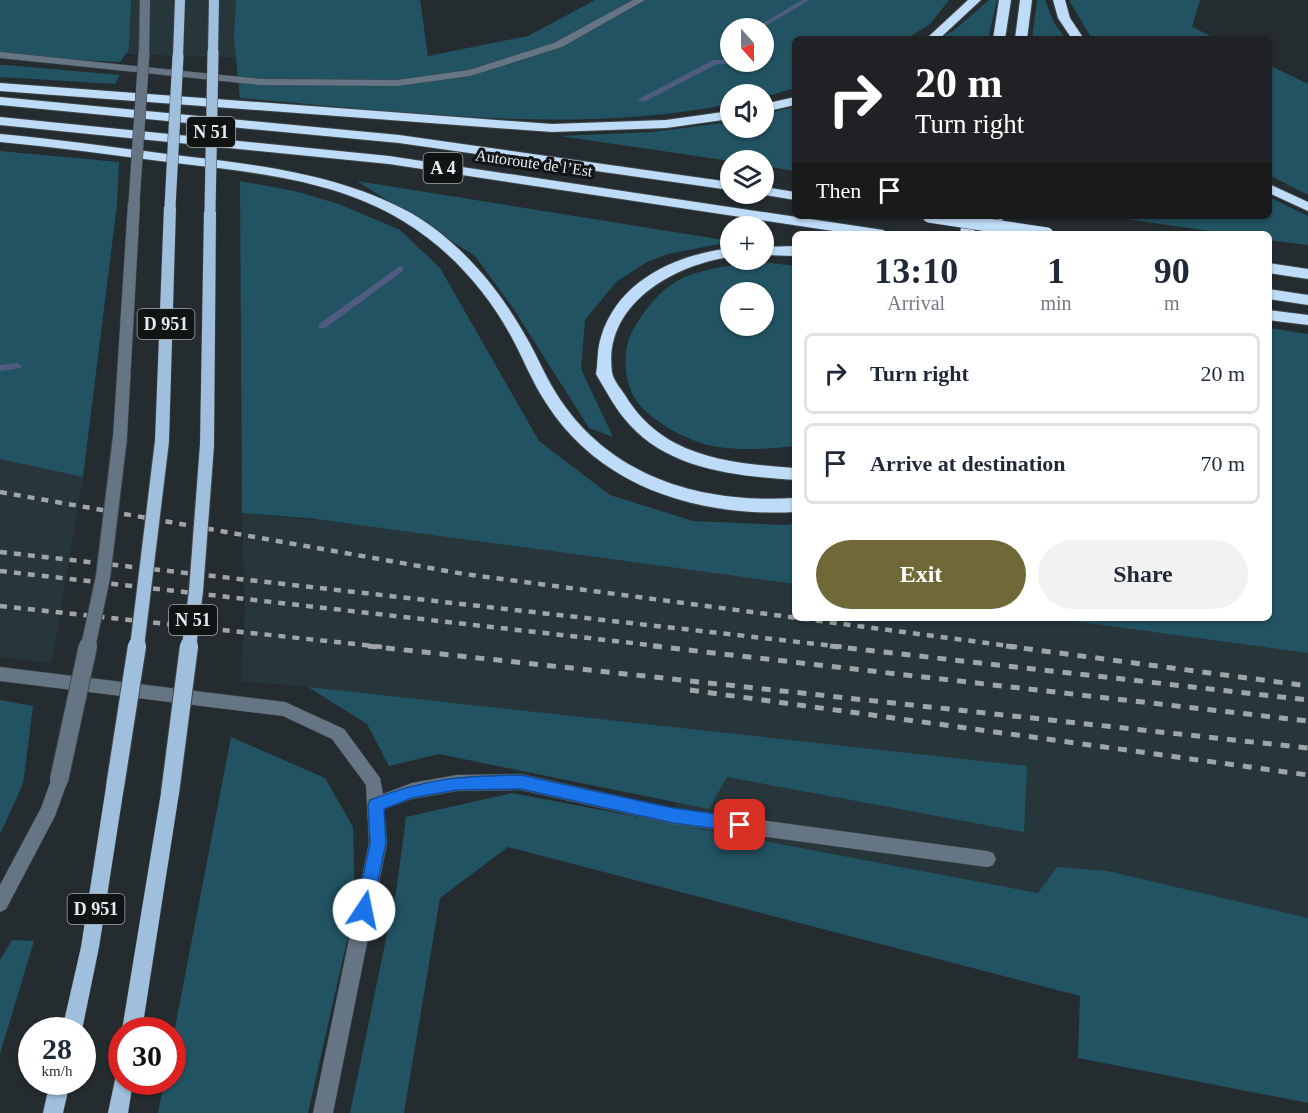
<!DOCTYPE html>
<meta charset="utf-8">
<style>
:root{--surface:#fff;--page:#f2f2f3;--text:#1f2937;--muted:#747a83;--line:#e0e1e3;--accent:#706836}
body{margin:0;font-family:Georgia,serif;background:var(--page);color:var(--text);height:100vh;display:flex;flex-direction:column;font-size:22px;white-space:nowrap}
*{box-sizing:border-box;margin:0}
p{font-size:20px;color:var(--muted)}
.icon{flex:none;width:33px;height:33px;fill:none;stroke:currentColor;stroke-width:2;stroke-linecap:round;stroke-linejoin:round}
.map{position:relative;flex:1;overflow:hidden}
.side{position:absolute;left:792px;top:231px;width:480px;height:390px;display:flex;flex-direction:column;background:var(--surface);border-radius:9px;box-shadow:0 2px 4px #0004}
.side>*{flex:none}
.top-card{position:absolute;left:792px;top:36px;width:480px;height:183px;border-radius:9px;box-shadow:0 2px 4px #0004;background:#202124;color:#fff;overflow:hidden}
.needle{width:39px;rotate:159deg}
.fabs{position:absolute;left:720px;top:18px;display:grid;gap:12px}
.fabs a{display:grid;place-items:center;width:54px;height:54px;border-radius:50%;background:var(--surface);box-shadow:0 2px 4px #0004;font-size:30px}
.speed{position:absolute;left:18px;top:1017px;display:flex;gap:12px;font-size:30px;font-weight:700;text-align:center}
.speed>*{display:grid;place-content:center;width:78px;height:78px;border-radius:50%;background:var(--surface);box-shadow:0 2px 4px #0004;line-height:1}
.speed small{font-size:15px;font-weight:400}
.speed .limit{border:9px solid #d22;background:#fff;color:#111}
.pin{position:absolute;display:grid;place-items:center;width:51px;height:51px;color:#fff;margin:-26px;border-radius:12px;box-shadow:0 3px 9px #0006}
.me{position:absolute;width:66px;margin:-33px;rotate:11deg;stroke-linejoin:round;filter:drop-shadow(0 0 4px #0008)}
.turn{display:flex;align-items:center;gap:21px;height:126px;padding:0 24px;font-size:27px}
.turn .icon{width:78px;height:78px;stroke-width:2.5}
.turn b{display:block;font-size:42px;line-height:51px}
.then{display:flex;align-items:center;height:57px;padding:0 24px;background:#0003;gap:12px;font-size:22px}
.eta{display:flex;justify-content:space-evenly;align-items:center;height:102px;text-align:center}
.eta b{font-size:36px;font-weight:700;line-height:42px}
.primary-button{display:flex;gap:12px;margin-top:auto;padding:12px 24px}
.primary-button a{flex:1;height:69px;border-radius:36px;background:var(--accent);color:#fff;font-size:24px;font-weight:700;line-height:69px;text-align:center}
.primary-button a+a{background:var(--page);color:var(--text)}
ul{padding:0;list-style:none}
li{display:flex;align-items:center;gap:18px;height:81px;margin:0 12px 9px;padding:0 12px;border:3px solid var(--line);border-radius:9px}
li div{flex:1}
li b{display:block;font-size:22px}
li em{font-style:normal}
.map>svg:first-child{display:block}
.built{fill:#27363b}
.green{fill:#225362;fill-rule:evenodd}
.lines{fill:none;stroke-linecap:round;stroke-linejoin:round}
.stream{fill:#505b81;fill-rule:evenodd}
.minor-casing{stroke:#3f4749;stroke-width:1}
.major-casing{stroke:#3f4749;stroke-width:1}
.highway-casing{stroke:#3f4749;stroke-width:2}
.minor{fill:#667583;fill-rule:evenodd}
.major{fill:#a0bfdc;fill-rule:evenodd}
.highway{fill:#bedcf8;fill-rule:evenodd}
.rail-far1{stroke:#a0a6a8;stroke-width:4.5;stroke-dasharray:7 7;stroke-linecap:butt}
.rail{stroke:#a0a6a8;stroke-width:5;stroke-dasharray:9 9;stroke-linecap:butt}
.minor-bridge-far2-casing{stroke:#3f4749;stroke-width:12;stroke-linecap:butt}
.minor-bridge-far1-casing{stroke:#3f4749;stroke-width:16;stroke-linecap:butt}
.minor-bridge-casing{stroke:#3f4749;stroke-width:20;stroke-linecap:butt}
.major-bridge-far2-casing{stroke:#3f4749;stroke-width:12;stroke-linecap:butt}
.major-bridge-far1-casing{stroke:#3f4749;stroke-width:16;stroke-linecap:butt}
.major-bridge-casing{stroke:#3f4749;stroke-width:20;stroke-linecap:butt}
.highway-bridge-casing{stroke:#3f4749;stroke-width:14;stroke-linecap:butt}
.minor-bridge-far2{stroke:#667583;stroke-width:11}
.minor-bridge-far1{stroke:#667583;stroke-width:14}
.minor-bridge{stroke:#667583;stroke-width:18}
.major-bridge-far2{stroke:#a0bfdc;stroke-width:11}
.major-bridge-far1{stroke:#a0bfdc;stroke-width:14}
.major-bridge{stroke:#a0bfdc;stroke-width:18}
.highway-bridge{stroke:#bedcf8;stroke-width:13}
.route{fill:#1a73e8;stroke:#114b97;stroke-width:1.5}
.labels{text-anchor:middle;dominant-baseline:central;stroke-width:6;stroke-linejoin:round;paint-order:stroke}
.far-street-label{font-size:16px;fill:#e5eaec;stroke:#101415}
.shield{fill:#101415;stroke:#a5aaac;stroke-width:1.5}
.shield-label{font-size:18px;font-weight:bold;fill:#e5eaec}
</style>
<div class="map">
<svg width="1308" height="1113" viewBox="0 0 1308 1113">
<rect width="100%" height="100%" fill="#242c2f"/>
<!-- built -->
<g class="built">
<polygon points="0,0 412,0 392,62 119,54"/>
<polygon points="0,406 15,462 83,477 52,663 0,657"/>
<polygon points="242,513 795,566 795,618 1308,617 1308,918 1108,871 1038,893 672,823 677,803 439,754 308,687 241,681 245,609"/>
</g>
<!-- green -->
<g class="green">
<polygon points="0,0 131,0 129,49 120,62 0,56"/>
<path d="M236 0H420L428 56 528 36 595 0H949L930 24 906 39H795V88L764 97V94H730V104C569 136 403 111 240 98L234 38ZM730 28H764V62H730Z"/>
<polygon points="989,0 997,0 988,39 938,39 953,31"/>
<polygon points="1037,0 1045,0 1054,23 1066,39 1032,39"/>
<polygon points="1069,0 1200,0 1192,27 1217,39 1092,39"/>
<polygon points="0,65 6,65 120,75 115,84 0,77"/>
<polygon points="1269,65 1308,84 1308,195 1269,175"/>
<polygon points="795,107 795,171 764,166 764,160 730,161 560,136 652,132 730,122 730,128 764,128 764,114"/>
<polygon points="0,151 119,162 117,205 83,477 0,459"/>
<polygon points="240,181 294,191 339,204 400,230 440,268 539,441 610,495 693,521 786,525 795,523 795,584 308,518 242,513"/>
<polygon points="357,181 730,241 730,242 668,254 647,262 616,282 585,320 581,369 613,437 589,428 513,308 475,256"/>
<polygon points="1269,197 1308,216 1308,245 1269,240 1269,234 1230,234 1106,216 1269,216"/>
<path d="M763 262 795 266V446C768 449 740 451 713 446 691 443 647 419 636 400 623 380 622 350 633 330 644 311 658 291 679 280 704 267 736 265 763 262ZM730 292H764V326H730Z"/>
<polygon points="1269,328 1308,334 1308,653 1051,618 1269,618"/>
<polygon points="308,687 1027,766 1024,832 727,777 709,809 439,754 389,766 367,724"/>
<polygon points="0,700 33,706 23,784 0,834"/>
<polygon points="231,737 325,778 353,827 355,905 308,1113 158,1113 164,1082 172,1082 173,1038"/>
<polygon points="512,793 1038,893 1057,867 1108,871 1308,918 1308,1103 1078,1058 1080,996 508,847 440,898 404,1113 350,1113 397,886 406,817"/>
<polygon points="12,940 34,941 0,1054 0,960"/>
</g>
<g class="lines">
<!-- stream -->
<g class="stream">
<polygon points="802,0 810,0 762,28 755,28"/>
<polygon points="713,60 730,60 730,62 751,62 747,64 717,64 644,102 637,100"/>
<polygon points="400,266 403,267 403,271 325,328 319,328 319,324"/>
<polygon points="17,363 22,366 20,368 0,371 0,365"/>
</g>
<!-- minor casing -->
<g class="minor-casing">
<g id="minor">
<polygon points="140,0 150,0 149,53 144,56 139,53"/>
<polygon points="633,0 645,0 562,47 470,76 397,86 260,85 0,58 0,52 260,79 397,80 469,70 554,43"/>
<polygon points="134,199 140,203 127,437 120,442 113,437 128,203"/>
<polygon points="0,667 285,702 344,729 380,778 383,794 412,783 457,775 521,774 673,808 987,851 993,853 996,859 993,865 987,867 673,824 521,790 457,791 412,799 384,809 387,843 333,1113 313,1113 369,843 366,785 332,739 283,716 0,681"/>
<polygon points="59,772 65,775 68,780 55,816 6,909 0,912 0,885 41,808 53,775"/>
</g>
</g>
<!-- major casing -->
<g class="major-casing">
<g id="major">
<polygon points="175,0 185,0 183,56 178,59 173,56"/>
<polygon points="209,0 219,0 218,52 213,55 208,52"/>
<polygon points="170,203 176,207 169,441 162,446 155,441 164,207"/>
<polygon points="210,208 216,212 214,445 207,450 200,445 204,212"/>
<polygon points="115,779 121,781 124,787 99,947 82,1030 62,1030 81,947 106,787 109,781"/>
<polygon points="170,785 176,787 179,793 142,1030 122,1030 161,793 164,787"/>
<polygon points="122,1073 122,1082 133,1082 128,1113 108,1113 116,1075"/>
<polygon points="50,1082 70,1082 63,1113 43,1113"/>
</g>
</g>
<!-- highway casing -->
<g class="highway-casing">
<g id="highway">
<polygon points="968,0 981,0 939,39 926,39"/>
<polygon points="999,0 1011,0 1005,39 993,39"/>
<polygon points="1020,0 1032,0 1027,39 1015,39"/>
<polygon points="1053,0 1065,0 1070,18 1084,39 1072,39 1058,18"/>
<polygon points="0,83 552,124 666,120 730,111 730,119 666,128 552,132 0,91"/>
<polygon points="0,97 399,135 730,182 730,190 399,143 0,105"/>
<polygon points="795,97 795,105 764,112 764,104"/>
<polygon points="0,117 389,156 883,230 890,234 853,234 389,164 0,125"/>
<path d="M0 134C56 139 112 147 167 154 250 164 337 172 411 213 459 241 498 287 525 335 536 353 544 374 556 393 608 477 701 504 795 498V512C699 517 600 488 546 403 532 382 523 358 511 336 486 290 448 248 403 221 333 178 248 172 168 162 112 155 56 147 0 142Z"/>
<polygon points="1269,184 1308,202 1308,211 1269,193"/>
<polygon points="764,187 795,192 795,200 759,194 764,194"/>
<polygon points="963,216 977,216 974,234 960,234"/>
<polygon points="989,216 1003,216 1000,234 986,234"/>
<polygon points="795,246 795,256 764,255 764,247"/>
<path d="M730 248V257C674 265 603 304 612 372 613 381 624 392 628 400 640 418 656 433 675 443 711 462 754 465 795 468V480C737 476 670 470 629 424 616 410 606 391 596 374 598 362 597 349 601 337 618 280 676 255 730 248Z"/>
<polygon points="1269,263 1308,269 1308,279 1269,273"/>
<polygon points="1269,289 1308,295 1308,305 1269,299"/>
<polygon points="1269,310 1308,315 1308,325 1269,320"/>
</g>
</g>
<!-- minor -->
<use href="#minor" class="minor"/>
<!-- major -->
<use href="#major" class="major"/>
<!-- highway -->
<use href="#highway" class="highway"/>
<!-- rail-far1 -->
<g class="rail-far1">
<polyline points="0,492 464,574 1017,647"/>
<polyline points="0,552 843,647"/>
<polyline points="0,571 667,647"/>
<polyline points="0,606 382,647"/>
</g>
<!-- rail -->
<g class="rail">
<polyline points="368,646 1308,748"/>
<polyline points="653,646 1308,721"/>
<polyline points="830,646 1308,700"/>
<polyline points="1006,646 1308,686"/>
<polyline points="690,690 1308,775"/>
</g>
<!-- minor-bridge-far2 casing -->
<g class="minor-bridge-far2-casing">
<polyline id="minor-bridge-far2" points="134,203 144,53"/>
</g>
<!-- minor-bridge-far1 casing -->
<g class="minor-bridge-far1-casing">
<polyline id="minor-bridge-far1" points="88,647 103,577 120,437"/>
</g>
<!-- minor-bridge casing -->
<g class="minor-bridge-casing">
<polyline id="minor-bridge" points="59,780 88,646"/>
</g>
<!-- major-bridge-far2 casing -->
<g class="major-bridge-far2-casing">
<g id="major-bridge-far2">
<polyline points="170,207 178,56"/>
<polyline points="210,212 213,52"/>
</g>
</g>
<!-- major-bridge-far1 casing -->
<g class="major-bridge-far1-casing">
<g id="major-bridge-far1">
<polyline points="137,647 162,441"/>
<polyline points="189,647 196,591 207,445"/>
</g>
</g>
<!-- major-bridge casing -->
<g class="major-bridge-casing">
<g id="major-bridge">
<polyline points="115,787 137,646"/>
<polyline points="170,793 189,646"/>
</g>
</g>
<!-- highway-bridge casing -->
<g class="highway-bridge-casing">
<polyline id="highway-bridge" points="929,216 1047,234"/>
</g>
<!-- minor-bridge-far2 -->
<use href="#minor-bridge-far2" class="minor-bridge-far2"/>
<!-- minor-bridge-far1 -->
<use href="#minor-bridge-far1" class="minor-bridge-far1"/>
<!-- minor-bridge -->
<use href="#minor-bridge" class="minor-bridge"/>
<!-- major-bridge-far2 -->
<use href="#major-bridge-far2" class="major-bridge-far2"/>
<!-- major-bridge-far1 -->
<use href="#major-bridge-far1" class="major-bridge-far1"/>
<!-- major-bridge -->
<use href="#major-bridge" class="major-bridge"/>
<!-- highway-bridge -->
<use href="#highway-bridge" class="highway-bridge"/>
</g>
<!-- route -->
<path class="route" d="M521 775 673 808 740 817 746 820 748 825 746 830 740 832 673 823 521 789 457 790 412 798 384 809 386 843 372 910 370 916 364 919 358 916 356 910 370 843 368 805 370 800C428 778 460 776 521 775Z"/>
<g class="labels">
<!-- far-street labels -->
<g class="far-street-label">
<text transform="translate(534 163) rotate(8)">Autoroute de l’Est</text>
</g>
<!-- shield labels -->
<g class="shield">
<rect x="187" y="117" width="48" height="30" rx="4.5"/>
<rect x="423.5" y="153" width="39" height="30" rx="4.5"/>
<rect x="137.5" y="309" width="57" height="30" rx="4.5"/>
<rect x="169" y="605" width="48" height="30" rx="4.5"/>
<rect x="67.5" y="894" width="57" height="30" rx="4.5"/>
</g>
<g class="shield-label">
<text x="211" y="132">N 51</text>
<text x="443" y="168">A 4</text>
<text x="166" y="324">D 951</text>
<text x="193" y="620">N 51</text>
<text x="96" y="909">D 951</text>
</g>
</g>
</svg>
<div class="fabs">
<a><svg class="needle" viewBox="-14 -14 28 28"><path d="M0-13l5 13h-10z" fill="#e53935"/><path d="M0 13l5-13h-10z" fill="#747a83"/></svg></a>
<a><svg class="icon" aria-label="sound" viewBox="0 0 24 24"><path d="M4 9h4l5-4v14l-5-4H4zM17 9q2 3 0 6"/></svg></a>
<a><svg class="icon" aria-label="layers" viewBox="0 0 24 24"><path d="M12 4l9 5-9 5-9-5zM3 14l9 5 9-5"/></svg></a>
<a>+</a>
<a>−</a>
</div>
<div class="speed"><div>28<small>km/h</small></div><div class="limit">30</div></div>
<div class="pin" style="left:740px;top:825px;background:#d93025"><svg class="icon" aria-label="arrive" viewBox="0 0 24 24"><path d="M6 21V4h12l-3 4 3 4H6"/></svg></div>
<svg class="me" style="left:364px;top:910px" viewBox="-20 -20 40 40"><circle r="19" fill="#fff"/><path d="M0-13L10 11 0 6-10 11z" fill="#1a73e8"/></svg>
<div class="top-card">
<div class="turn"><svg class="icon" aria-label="right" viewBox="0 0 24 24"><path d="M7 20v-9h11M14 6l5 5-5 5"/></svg><div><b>20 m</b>Turn right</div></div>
<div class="then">Then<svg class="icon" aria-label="arrive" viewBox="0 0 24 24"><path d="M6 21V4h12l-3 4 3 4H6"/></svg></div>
</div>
<section class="side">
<div class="eta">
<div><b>13:10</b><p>Arrival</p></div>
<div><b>1</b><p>min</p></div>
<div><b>90</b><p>m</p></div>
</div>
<ul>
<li><svg class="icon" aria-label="right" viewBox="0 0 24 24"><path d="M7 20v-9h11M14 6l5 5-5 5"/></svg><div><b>Turn right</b></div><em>20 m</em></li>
<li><svg class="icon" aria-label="arrive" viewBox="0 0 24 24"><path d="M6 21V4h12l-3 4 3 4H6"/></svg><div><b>Arrive at destination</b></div><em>70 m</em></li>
</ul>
<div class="primary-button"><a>Exit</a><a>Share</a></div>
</section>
</div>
